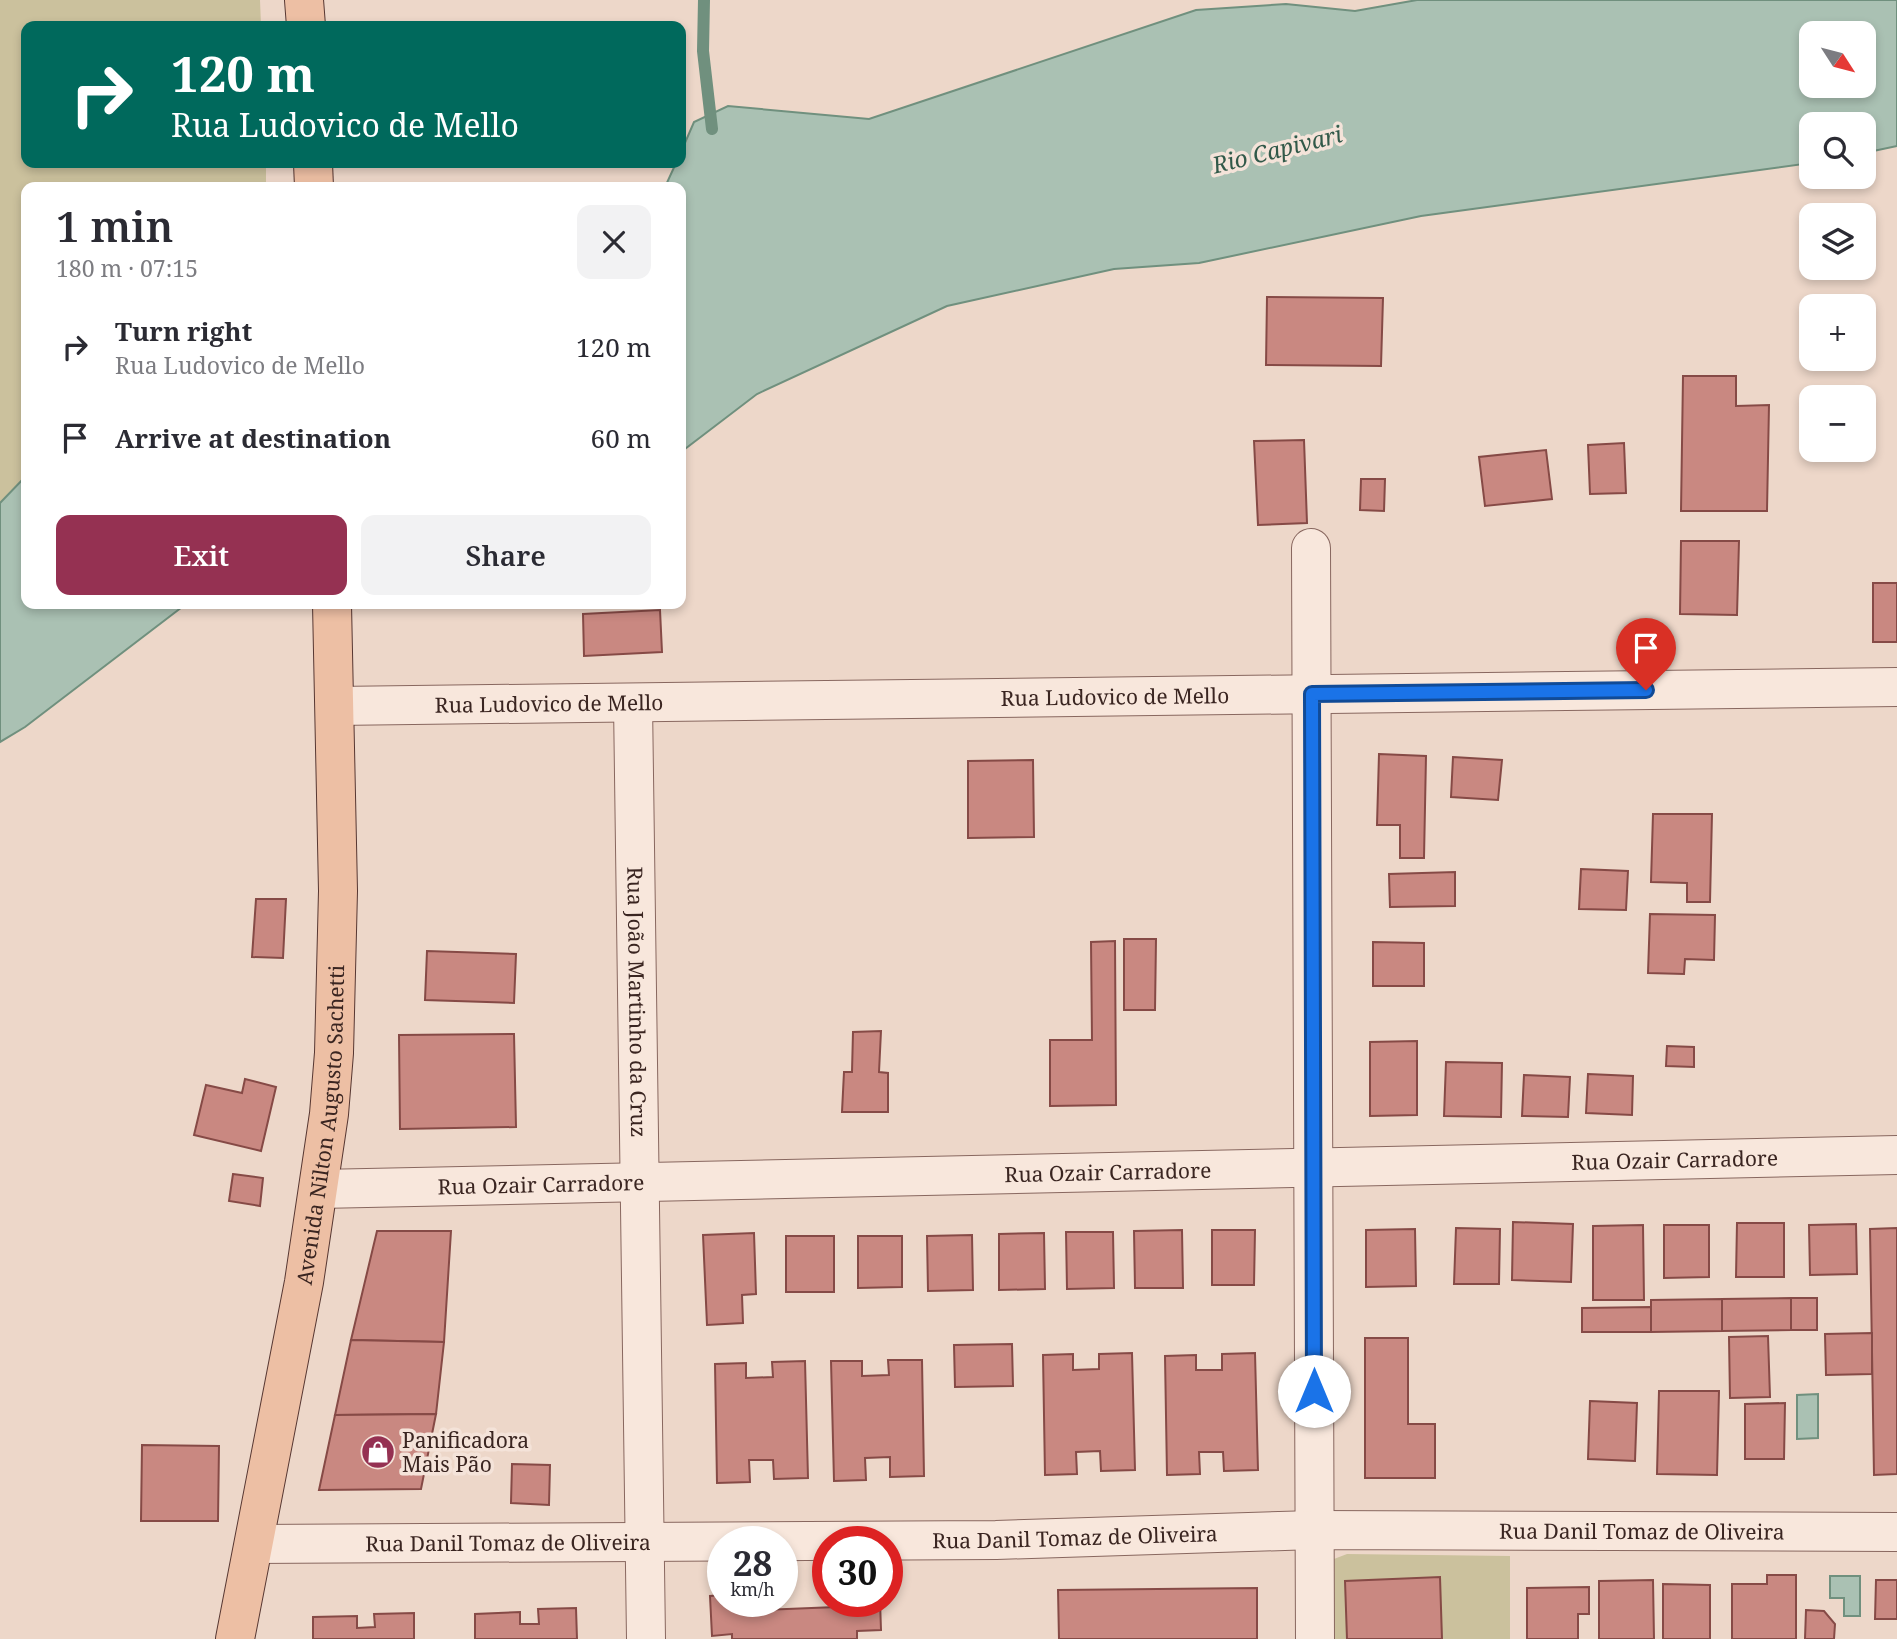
<!DOCTYPE html>
<meta charset="utf-8">
<style>
:root{--surface:#fff;--page:#f2f2f3;--text:#2b2b33;--muted:#7c7c81;--accent:#953152}
body{margin:0;font-family:"Noto Serif",serif;background:var(--page);color:var(--text);height:100vh;display:flex;flex-direction:column;font-size:26px;white-space:nowrap}
*{box-sizing:border-box;margin:0}
p{font-size:23px;color:var(--muted)}
.icon{flex:none;width:38px;height:38px;fill:none;stroke:currentColor;stroke-width:2;stroke-linecap:round;stroke-linejoin:round}
.map{position:relative;flex:1;overflow:hidden}
.details{position:absolute;left:21px;top:182px;width:665px;height:427px;display:flex;flex-direction:column;background:var(--surface);border-radius:14px;box-shadow:0 4px 10px #0003}
.details>*{flex:none}
.hud{position:absolute;left:21px;top:21px;width:665px;height:147px;border-radius:14px;box-shadow:0 4px 10px #0003;background:#00695c;color:#fff;overflow:hidden}
.needle{width:46px;rotate:126deg}
.buttons{position:absolute;left:1799px;top:21px;display:grid;gap:14px}
.buttons a{display:grid;place-items:center;width:77px;height:77px;border-radius:14px;background:var(--surface);box-shadow:0 4px 10px #0003;font-size:35px}
.speed{position:absolute;left:707px;top:1526px;display:flex;gap:14px;font-size:35px;font-weight:700;text-align:center}
.speed>*{display:grid;place-content:center;width:91px;height:91px;border-radius:50%;background:var(--surface);box-shadow:0 4px 10px #0003;line-height:1}
.speed small{font-size:18px;font-weight:400}
.speed .limit{border:10px solid #d22;background:#fff;color:#111}
.pin{position:absolute;display:grid;place-items:center;width:60px;height:60px;color:#fff;margin:-72px -30px;border-radius:50% 50% 50% 0;rotate:-45deg;box-shadow:0 0 7px #0007}
.pin .icon{rotate:45deg}
.me{position:absolute;width:77px;margin:-38px;rotate:0deg;stroke-linejoin:round;filter:drop-shadow(0 0 5px #0008)}
.turn{display:flex;align-items:center;gap:24px;height:147px;padding:0 35px;font-size:32px}
.turn .icon{width:91px;height:91px;stroke-width:2.5}
.turn b{display:block;font-size:49px;line-height:60px}
.round{display:grid;place-items:center;flex:none;width:74px;height:74px;border-radius:14px;background:var(--page)}
.overview{display:flex;align-items:center;justify-content:space-between;height:119px;padding:0 35px}
h1{font-size:42px;font-weight:600;line-height:52px}
.action{display:flex;gap:14px;margin-top:auto;padding:14px 35px}
.action a{flex:1;height:80px;border-radius:14px;background:var(--accent);color:#fff;font-size:28px;font-weight:600;line-height:80px;text-align:center}
.action a+a{background:var(--page);color:var(--text)}
ul{padding:0;list-style:none}
li{display:flex;align-items:center;gap:21px;height:91px;padding:0 35px}
li div{flex:1}
li b{display:block;font-size:26px}
li em{font-style:normal}
.map>svg:first-child{display:block}
.green{fill:#cbc19d}
.water{fill:#aac1b3;stroke:#70907e;stroke-width:2;fill-rule:evenodd}
.lines{fill:none;stroke-linecap:round;stroke-linejoin:round}
.stream{stroke:#70907e;stroke-width:12}
.building{fill:#c98881;stroke:#864a46;stroke-width:2}
.minor-casing{stroke:#88675f;stroke-width:40}
.major-casing{stroke:#573732;stroke-width:40}
.minor{stroke:#f8e7dc;stroke-width:38}
.major{stroke:#edbfa4;stroke-width:38}
.route-casing{stroke:#114b97;stroke-width:18}
.route{stroke:#1a73e8;stroke-width:12}
.labels{text-anchor:middle;dominant-baseline:central;stroke-width:7;stroke-linejoin:round;paint-order:stroke}
.street-label{font-size:21px;fill:#3a2521;stroke:#f4e3d9}
.poi-label{font-size:21px;fill:#3a2521;stroke:#f4e3d9;text-anchor:start}
.water-label{font-size:23px;font-style:italic;fill:#315949;stroke:#f4e3d9}
</style>
<div class="map">
<svg width="1897" height="1639" viewBox="0 0 1897 1639">
<rect width="100%" height="100%" fill="#edd7c9"/>
<!-- green -->
<g class="green">
<polygon points="0,0 260,0 261,26 26,26 26,163 266,163 266,187 26,187 26,476 0,503"/>
<polygon points="1347,1554 1510,1556 1510,1639 1328,1639 1328,1572 1334,1559"/>
</g>
<!-- water -->
<g class="water">
<path d="M1417 0H1897V146L1864 153V124H1811V163L1421 216 1199 263 1114 269 947 306 757 394 681 452V187H665L676 163H681V152L694 122 728 106 869 119 1196 10 1286 4 1355 11ZM1811 33H1864V86H1811Z"/>
<polygon points="26,476 26,604 186,604 25,727 0,742 0,503"/>
<polygon points="1818,1394 1818,1438 1797,1439 1797,1395"/>
<polygon points="1830,1576 1860,1576 1860,1616 1844,1616 1844,1598 1830,1598"/>
</g>
<g class="lines">
<!-- stream -->
<polyline class="stream" points="704,0 703,51 712,129"/>
</g>
<!-- building -->
<g class="building">
<polygon points="1267,297 1383,298 1381,366 1266,365"/>
<polygon points="1683,376 1736,376 1736,406 1769,405 1767,511 1681,511"/>
<polygon points="1304,440 1307,523 1258,525 1254,441"/>
<polygon points="1624,443 1626,493 1590,494 1588,445"/>
<polygon points="1546,450 1552,499 1485,506 1479,457"/>
<polygon points="1361,479 1385,479 1384,511 1360,510"/>
<polygon points="1681,541 1739,541 1737,615 1680,614"/>
<rect x="1873" y="583" width="24" height="59"/>
<polygon points="660,610 662,652 584,656 583,614"/>
<polygon points="1379,754 1426,756 1424,858 1400,858 1400,825 1377,825"/>
<polygon points="1453,757 1502,760 1498,800 1451,797"/>
<polygon points="1033,760 1034,837 968,838 968,761"/>
<polygon points="1653,814 1712,814 1710,902 1687,902 1687,883 1651,882"/>
<polygon points="1581,869 1628,871 1626,910 1579,909"/>
<polygon points="1455,872 1455,906 1390,907 1389,874"/>
<polygon points="256,899 286,899 283,958 252,957"/>
<polygon points="1650,914 1715,915 1714,960 1685,959 1684,974 1648,973"/>
<polygon points="1124,939 1156,939 1155,1010 1124,1010"/>
<polygon points="1115,941 1116,1105 1050,1106 1050,1040 1092,1040 1091,942"/>
<polygon points="1373,942 1424,943 1424,986 1373,986"/>
<polygon points="427,951 516,954 514,1003 425,1000"/>
<polygon points="881,1031 879,1072 888,1073 888,1112 842,1112 844,1072 852,1072 853,1032"/>
<polygon points="514,1034 516,1127 400,1129 399,1035"/>
<polygon points="1417,1041 1417,1115 1370,1116 1370,1042"/>
<polygon points="1667,1046 1694,1047 1694,1067 1666,1066"/>
<polygon points="1446,1062 1502,1063 1501,1117 1444,1116"/>
<polygon points="1588,1074 1633,1076 1632,1115 1586,1113"/>
<polygon points="1524,1075 1570,1077 1568,1117 1522,1116"/>
<polygon points="245,1079 276,1087 261,1151 194,1135 206,1085 242,1093"/>
<polygon points="233,1174 263,1178 260,1206 229,1201"/>
<polygon points="1513,1222 1573,1224 1571,1282 1512,1280"/>
<polygon points="1737,1223 1784,1223 1784,1277 1736,1277"/>
<polygon points="1856,1224 1857,1274 1810,1275 1809,1225"/>
<polygon points="1643,1225 1644,1300 1593,1300 1593,1226"/>
<polygon points="1664,1225 1709,1225 1709,1277 1664,1278"/>
<polygon points="1456,1228 1500,1229 1499,1284 1454,1284"/>
<polygon points="1897,1228 1897,1474 1874,1475 1870,1229"/>
<polygon points="1415,1229 1416,1286 1366,1287 1366,1230"/>
<polygon points="1182,1230 1183,1288 1135,1288 1134,1231"/>
<polygon points="1212,1230 1255,1230 1254,1285 1212,1285"/>
<polygon points="377,1231 451,1231 444,1342 351,1340"/>
<polygon points="1066,1232 1113,1232 1114,1288 1067,1289"/>
<polygon points="754,1233 756,1294 742,1295 743,1323 707,1325 703,1235"/>
<polygon points="1044,1233 1045,1289 999,1290 999,1234"/>
<polygon points="972,1235 973,1290 928,1291 927,1236"/>
<rect x="786" y="1236" width="48" height="56"/>
<polygon points="858,1236 902,1236 902,1287 858,1288"/>
<rect x="1791" y="1298" width="26" height="32"/>
<polygon points="1791,1298 1791,1330 1722,1331 1722,1299"/>
<polygon points="1722,1299 1722,1331 1651,1332 1651,1300"/>
<polygon points="1651,1307 1651,1332 1582,1332 1582,1308"/>
<polygon points="1872,1333 1872,1374 1826,1375 1825,1334"/>
<polygon points="1768,1336 1770,1397 1730,1398 1729,1337"/>
<polygon points="1365,1338 1408,1338 1408,1424 1435,1424 1435,1478 1365,1478"/>
<polygon points="351,1340 444,1342 436,1414 335,1415"/>
<polygon points="1012,1344 1013,1386 955,1387 954,1345"/>
<polygon points="1132,1353 1135,1470 1101,1471 1100,1451 1076,1452 1077,1474 1045,1475 1043,1355 1073,1354 1073,1370 1099,1369 1099,1354"/>
<polygon points="1255,1353 1258,1470 1224,1471 1223,1452 1199,1452 1200,1474 1167,1475 1165,1356 1196,1355 1196,1370 1222,1370 1222,1354"/>
<polygon points="888,1360 922,1360 924,1476 890,1477 890,1457 865,1458 866,1480 834,1481 831,1361 862,1361 862,1376 889,1375"/>
<polygon points="805,1361 808,1478 774,1479 773,1460 749,1460 750,1482 717,1483 715,1364 746,1363 746,1378 773,1377 772,1362"/>
<polygon points="1659,1391 1719,1391 1717,1475 1657,1474"/>
<polygon points="1590,1401 1637,1403 1635,1461 1588,1459"/>
<polygon points="1785,1403 1784,1459 1745,1459 1745,1404"/>
<polygon points="436,1414 421,1489 319,1490 335,1415"/>
<polygon points="142,1445 219,1446 218,1521 141,1521"/>
<polygon points="512,1464 550,1465 549,1505 511,1503"/>
<polygon points="1767,1575 1796,1575 1796,1639 1732,1639 1732,1584 1767,1584"/>
<polygon points="1440,1577 1442,1639 1347,1639 1345,1581"/>
<polygon points="1653,1580 1654,1639 1599,1639 1599,1581"/>
<polygon points="1876,1580 1897,1580 1897,1619 1875,1619"/>
<polygon points="1663,1584 1710,1585 1710,1639 1663,1639"/>
<polygon points="1589,1587 1589,1614 1578,1614 1578,1639 1527,1639 1527,1588"/>
<polygon points="1257,1588 1257,1639 1059,1639 1058,1590"/>
<polygon points="723,1595 723,1601 762,1601 762,1610 836,1607 836,1601 880,1601 881,1630 857,1631 857,1639 732,1639 732,1634 712,1636 710,1596"/>
<polygon points="576,1608 577,1639 475,1639 475,1614 520,1612 520,1624 539,1624 538,1609"/>
<polygon points="1806,1610 1824,1611 1835,1624 1834,1639 1805,1639"/>
<polygon points="414,1613 414,1639 313,1639 313,1617 357,1616 357,1628 375,1627 374,1614"/>
</g>
<g class="lines">
<!-- minor casing -->
<g class="minor-casing">
<g id="minor">
<polyline points="1311,548 1315,1639"/>
<path id="s1" d="M633 703 646 1639"/>
<path id="s2" d="M335 706 1897 687"/>
<path id="s3" d="M319 1189 1897 1155"/>
<path id="s4" d="M254 1544 996 1540 1314 1530 1897 1532"/>
</g>
</g>
<!-- major casing -->
<g class="major-casing">
<g id="major">
<polyline points="304,0 306,26"/>
<polyline points="313,163 314,187"/>
<path id="s5" d="M235 1639 304 1282 329 1114 334 1053 338 891 332 604"/>
</g>
</g>
<!-- minor -->
<use href="#minor" class="minor"/>
<!-- major -->
<use href="#major" class="major"/>
</g>
<g class="lines">
<!-- route casing -->
<g class="route-casing">
<polyline id="route" points="1314,1391 1312,694 1646,690"/>
</g>
<!-- route -->
<use href="#route" class="route"/>
</g>
<!-- icons -->
<defs>
<g id="shop-disc" transform="scale(1.75)"><circle r="9.5" fill="#953152" stroke="#f4e3d9"/><path d="M-5-2.5h2.3a2.7 3.5 0 0 1 5.4 0H5L5.5 6h-11ZM-1.5-2.5h3a1.5 2.3 0 0 0-3 0Z" fill="#fff"/></g>
</defs>
<g fill-rule="evenodd">
<use href="#shop-disc" x="378" y="1452"/>
</g>
<g class="labels">
<!-- street labels -->
<g class="street-label">
<text stroke="none"><textPath href="#s2" startOffset="780">Rua Ludovico de Mello</textPath></text>
<text stroke="none"><textPath href="#s2" startOffset="214">Rua Ludovico de Mello</textPath></text>
<text stroke="none"><textPath href="#s1" startOffset="299">Rua João Martinho da Cruz</textPath></text>
<text stroke="none"><textPath href="#s5" startOffset="522">Avenida Nilton Augusto Sachetti</textPath></text>
<text stroke="none"><textPath href="#s3" startOffset="1356">Rua Ozair Carradore</textPath></text>
<text stroke="none"><textPath href="#s3" startOffset="789">Rua Ozair Carradore</textPath></text>
<text stroke="none"><textPath href="#s3" startOffset="222">Rua Ozair Carradore</textPath></text>
<text stroke="none"><textPath href="#s4" startOffset="1388">Rua Danil Tomaz de Oliveira</textPath></text>
<text stroke="none"><textPath href="#s4" startOffset="821">Rua Danil Tomaz de Oliveira</textPath></text>
<text stroke="none"><textPath href="#s4" startOffset="254">Rua Danil Tomaz de Oliveira</textPath></text>
</g>
<!-- poi labels -->
<g class="poi-label">
<text x="402" y="1440">Panificadora<tspan x="402" dy="24">Mais Pão</tspan></text>
</g>
<!-- water labels -->
<g class="water-label">
<text transform="translate(1277 149) rotate(-14)">Rio Capivari</text>
</g>
</g>
</svg>
<div class="buttons">
<a><svg class="needle" viewBox="-14 -14 28 28"><path d="M0-13l5 13h-10z" fill="#e53935"/><path d="M0 13l5-13h-10z" fill="#7c7c81"/></svg></a>
<a><svg class="icon" aria-label="search" viewBox="0 0 24 24"><circle cx="10" cy="10" r="6"/><path d="M15 15l6 6"/></svg></a>
<a><svg class="icon" aria-label="layers" viewBox="0 0 24 24"><path d="M12 4l9 5-9 5-9-5zM3 14l9 5 9-5"/></svg></a>
<a>+</a>
<a>−</a>
</div>
<div class="speed"><div>28<small>km/h</small></div><div class="limit">30</div></div>
<div class="pin" style="left:1646px;top:690px;background:#d93025"><svg class="icon" aria-label="arrive" viewBox="0 0 24 24"><path d="M6 21V4h12l-3 4 3 4H6"/></svg></div>
<svg class="me" style="left:1314px;top:1391px" viewBox="-20 -20 40 40"><circle r="19" fill="#fff"/><path d="M0-13L10 11 0 6-10 11z" fill="#1a73e8"/></svg>
<div class="hud">
<div class="turn"><svg class="icon" aria-label="right" viewBox="0 0 24 24"><path d="M7 20v-9h11M14 6l5 5-5 5"/></svg><div><b>120 m</b>Rua Ludovico de Mello</div></div>
</div>
<section class="details">
<div class="overview"><div><h1>1 min</h1><p>180 m · 07:15</p></div><a class="round"><svg class="icon" aria-label="close" viewBox="0 0 24 24"><path d="M6 6l12 12M18 6L6 18"/></svg></a></div>
<ul>
<li><svg class="icon" aria-label="right" viewBox="0 0 24 24"><path d="M7 20v-9h11M14 6l5 5-5 5"/></svg><div><b>Turn right</b><p>Rua Ludovico de Mello</p></div><em>120 m</em></li>
<li><svg class="icon" aria-label="arrive" viewBox="0 0 24 24"><path d="M6 21V4h12l-3 4 3 4H6"/></svg><div><b>Arrive at destination</b></div><em>60 m</em></li>
</ul>
<div class="action"><a>Exit</a><a>Share</a></div>
</section>
</div>
